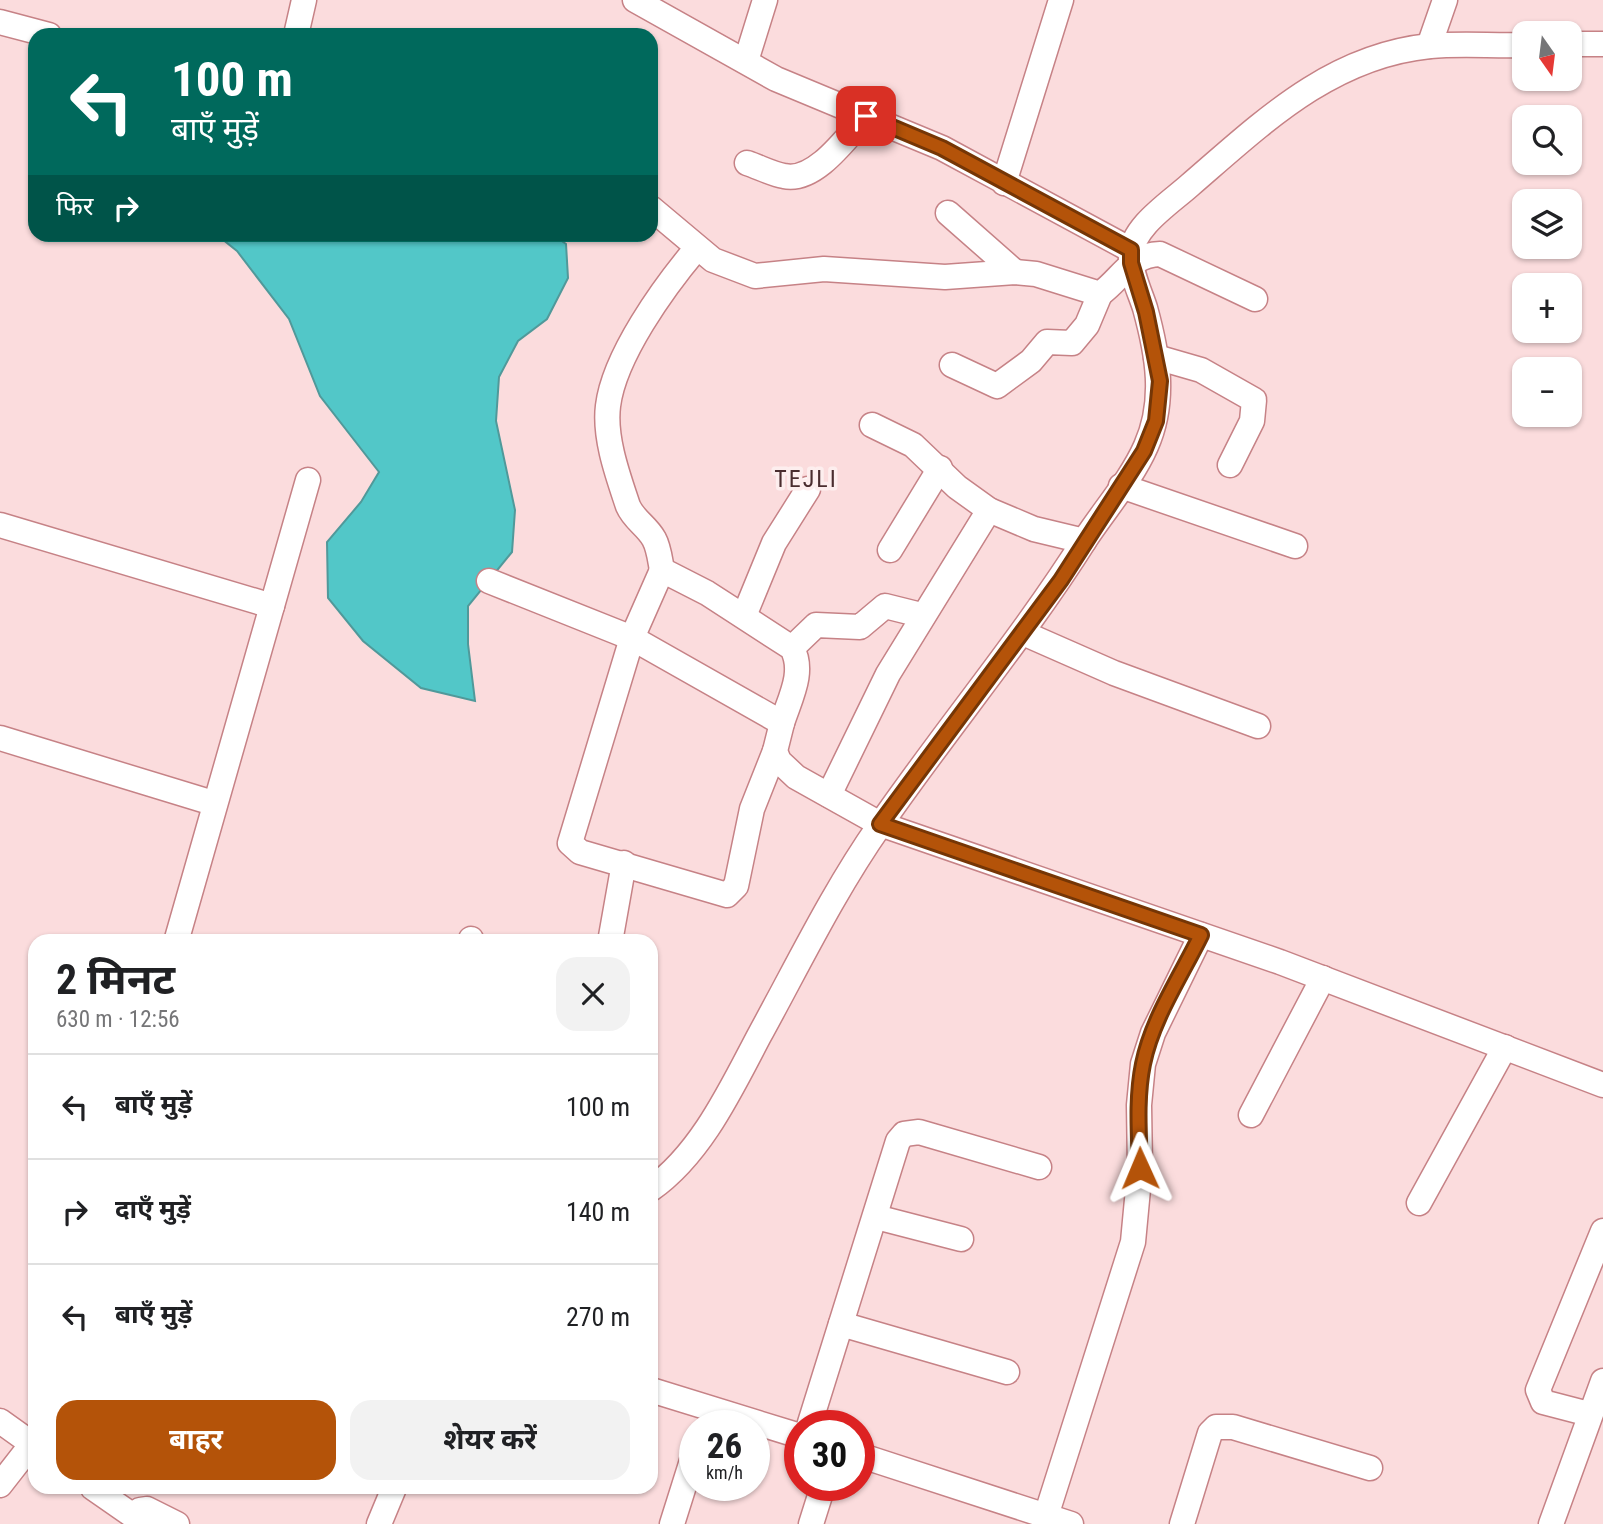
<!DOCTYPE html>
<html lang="hi">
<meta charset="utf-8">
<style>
:root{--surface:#fff;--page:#f2f2f2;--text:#202124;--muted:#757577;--line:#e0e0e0;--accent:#b45309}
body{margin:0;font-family:"Roboto Condensed","Noto Sans Devanagari",sans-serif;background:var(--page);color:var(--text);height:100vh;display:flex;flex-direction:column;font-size:26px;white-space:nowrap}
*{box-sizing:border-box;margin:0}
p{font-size:23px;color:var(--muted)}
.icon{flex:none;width:38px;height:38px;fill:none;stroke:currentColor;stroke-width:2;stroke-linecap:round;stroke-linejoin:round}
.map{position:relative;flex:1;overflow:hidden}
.sheet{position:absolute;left:28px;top:934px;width:630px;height:560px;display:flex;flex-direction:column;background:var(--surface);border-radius:21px;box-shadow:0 2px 5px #0004}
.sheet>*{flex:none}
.guide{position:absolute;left:28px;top:28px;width:630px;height:214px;border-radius:21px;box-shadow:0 2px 5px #0004;background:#00695c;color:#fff;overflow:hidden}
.needle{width:46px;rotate:166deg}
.buttons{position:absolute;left:1512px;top:21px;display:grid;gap:14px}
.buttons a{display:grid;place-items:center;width:70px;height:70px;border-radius:14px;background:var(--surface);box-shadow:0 2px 5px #0004;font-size:35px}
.speed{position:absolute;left:679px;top:1410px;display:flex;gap:14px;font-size:35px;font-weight:700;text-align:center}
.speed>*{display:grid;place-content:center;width:91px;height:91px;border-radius:50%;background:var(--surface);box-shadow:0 2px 5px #0004;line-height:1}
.speed small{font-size:18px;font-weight:400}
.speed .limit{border:10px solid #d22;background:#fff;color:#111}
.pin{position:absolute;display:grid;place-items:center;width:60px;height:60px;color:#fff;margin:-30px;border-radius:14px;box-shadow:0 4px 10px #0006}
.me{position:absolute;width:77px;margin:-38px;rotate:359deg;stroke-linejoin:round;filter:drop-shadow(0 0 5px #0008)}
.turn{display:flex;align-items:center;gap:24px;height:147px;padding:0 28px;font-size:32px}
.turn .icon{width:91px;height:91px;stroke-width:2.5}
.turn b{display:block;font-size:49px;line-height:60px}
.then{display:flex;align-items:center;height:66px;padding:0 28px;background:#0003;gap:14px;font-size:26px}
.round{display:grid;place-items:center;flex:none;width:74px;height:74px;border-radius:21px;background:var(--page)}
.summary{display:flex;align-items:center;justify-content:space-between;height:119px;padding:0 28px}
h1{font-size:42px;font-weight:700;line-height:52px}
.primary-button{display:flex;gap:14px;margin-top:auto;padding:14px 28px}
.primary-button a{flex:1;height:80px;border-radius:21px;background:var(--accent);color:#fff;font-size:28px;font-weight:700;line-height:80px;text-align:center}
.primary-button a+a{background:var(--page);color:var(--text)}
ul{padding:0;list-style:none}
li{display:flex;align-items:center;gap:21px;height:105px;padding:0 28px;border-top:2px solid var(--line)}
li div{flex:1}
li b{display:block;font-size:26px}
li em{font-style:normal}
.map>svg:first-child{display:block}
.water{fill:#52c7c8;stroke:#50999a;stroke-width:2}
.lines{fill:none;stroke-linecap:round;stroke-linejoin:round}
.minor-casing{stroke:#c68286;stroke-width:27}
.minor{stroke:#fff;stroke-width:24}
.route-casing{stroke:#753606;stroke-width:18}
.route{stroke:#b45309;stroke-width:12}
.labels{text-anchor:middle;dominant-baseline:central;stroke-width:7;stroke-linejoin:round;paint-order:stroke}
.quarter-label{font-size:24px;letter-spacing:2px;fill:#4a2d2f;stroke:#fdeeee}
</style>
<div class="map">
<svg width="1603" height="1524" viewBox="0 0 1603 1524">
<rect width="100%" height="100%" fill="#fbdcdd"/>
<!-- water -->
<polygon class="water" points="552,234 566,244 568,278 547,319 518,341 499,377 496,421 515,510 512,552 468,606 468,644 475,701 421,688 363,641 328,598 327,542 361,502 379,472 320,396 289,319 237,251 217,235"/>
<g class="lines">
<!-- minor casing -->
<g class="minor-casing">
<g id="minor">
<polyline points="635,0 776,79 942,148 1131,250"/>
<polyline points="0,22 49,35"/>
<polyline points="296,35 304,0"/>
<polyline points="1570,44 1603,44"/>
<polyline points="1429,46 1445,0"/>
<polyline points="746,61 765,0"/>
<path d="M747 163C759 167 772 174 784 176 815 183 847 137 866 116"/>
<polyline points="1004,183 1061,0"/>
<path d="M651 208 713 260 755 276 824 269 945 277 1015 272 1036 274 1100 294C1122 278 1130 255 1160 254L1255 299"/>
<polyline points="948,213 1015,272"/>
<path d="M696 249C664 287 614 356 608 406 604 438 618 476 628 506 634 520 647 526 654 539 659 548 660 560 662 570L707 593 792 648C805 672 790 698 782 723"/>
<polyline points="1156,357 1201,370 1254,400 1252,421 1230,465"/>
<polyline points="952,365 997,386 1031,361 1047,342 1072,343 1087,325 1100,294"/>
<polyline points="872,425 913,445 957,487 989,510 1034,529 1084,541"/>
<polyline points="1121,486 1295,546"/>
<polyline points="0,525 272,606"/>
<polyline points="890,550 940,468"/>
<polyline points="662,570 632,638 570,843 580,852 727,895 736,886 752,809 775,751"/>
<polyline points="489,581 632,638 782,723 775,751 779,761 796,777 880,824 1280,962 1603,1085"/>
<polyline points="744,616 774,543 808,489"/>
<polyline points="1023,633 1114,673 1258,726"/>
<polyline points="792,648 816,625 860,627 885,606 921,615"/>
<polyline points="0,738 213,803"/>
<polyline points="829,795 888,674 989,510"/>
<polyline points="176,942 308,480"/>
<polyline points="470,942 471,939"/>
<polyline points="610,942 624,863"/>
<polyline points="1251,1115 1323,978"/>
<path d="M651 1189C701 1154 731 1089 759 1036 798 965 833 892 880 825 947 728 1023 638 1086 538 1106 508 1132 478 1146 446 1166 401 1158 355 1145 308 1140 292 1130 273 1131 255 1132 227 1170 203 1190 185 1262 123 1330 56 1430 46 1461 43 1493 46 1524 45"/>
<polyline points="1419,1203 1505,1047"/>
<polyline points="876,1217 961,1239"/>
<polyline points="841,1324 1007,1372"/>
<polyline points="651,1390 800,1436"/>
<polyline points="1589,1414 1543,1402 1538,1390 1603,1231"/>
<polyline points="0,1421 35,1446"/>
<polyline points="809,1426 898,1141 904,1134 919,1132 1039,1167"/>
<polyline points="859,1455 1071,1524"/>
<polyline points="0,1485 32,1444"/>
<polyline points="93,1488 132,1515"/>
<polyline points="1046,1516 1133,1242 1140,1168 1139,1105 1143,1064 1153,1033 1201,935"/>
<polyline points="149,1524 138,1517 140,1510 147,1509 177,1524"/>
<polyline points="379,1524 394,1488"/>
<polyline points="672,1524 695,1451"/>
<polyline points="811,1524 823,1486"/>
<polyline points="1182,1524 1210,1433 1216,1427 1233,1427 1370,1468"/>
<polyline points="1551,1524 1603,1381"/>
</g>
</g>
<!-- minor -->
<use href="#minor" class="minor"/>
</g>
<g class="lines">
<!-- route casing -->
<g class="route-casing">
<path id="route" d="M866 116 942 148 1131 250V263L1146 312 1160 381 1156 421 1144 451 1061 580 880 824 1201 935C1181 976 1152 1019 1143 1064 1136 1098 1139 1134 1140 1168"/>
</g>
<!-- route -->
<use href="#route" class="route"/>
</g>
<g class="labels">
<!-- quarter labels -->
<g class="quarter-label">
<text x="806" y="479">TEJLI</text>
</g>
</g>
</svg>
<div class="buttons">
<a><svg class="needle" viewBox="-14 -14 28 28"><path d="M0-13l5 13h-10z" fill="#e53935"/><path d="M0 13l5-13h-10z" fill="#757577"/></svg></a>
<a><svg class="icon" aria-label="search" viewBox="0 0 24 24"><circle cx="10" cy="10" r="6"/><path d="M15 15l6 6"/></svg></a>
<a><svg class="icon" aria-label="layers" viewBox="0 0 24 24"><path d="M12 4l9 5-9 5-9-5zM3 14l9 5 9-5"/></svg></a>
<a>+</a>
<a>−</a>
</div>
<div class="speed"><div>26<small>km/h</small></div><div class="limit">30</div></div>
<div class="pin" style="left:866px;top:116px;background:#d93025"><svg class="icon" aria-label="arrive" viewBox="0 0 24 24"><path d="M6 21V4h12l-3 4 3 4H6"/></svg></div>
<svg class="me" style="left:1140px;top:1168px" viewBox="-20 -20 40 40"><path d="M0-17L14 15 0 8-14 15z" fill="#b45309" stroke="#fff" stroke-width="4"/></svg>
<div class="guide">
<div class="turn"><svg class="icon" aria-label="left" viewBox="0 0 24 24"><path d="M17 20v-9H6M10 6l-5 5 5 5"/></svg><div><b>100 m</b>बाएँ मुड़ें</div></div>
<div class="then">फिर<svg class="icon" aria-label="right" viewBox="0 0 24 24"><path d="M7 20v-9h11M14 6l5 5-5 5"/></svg></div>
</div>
<section class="sheet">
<div class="summary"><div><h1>2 मिनट</h1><p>630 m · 12:56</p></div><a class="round"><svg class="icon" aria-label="close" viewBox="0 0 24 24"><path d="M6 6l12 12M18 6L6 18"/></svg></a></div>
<ul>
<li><svg class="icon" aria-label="left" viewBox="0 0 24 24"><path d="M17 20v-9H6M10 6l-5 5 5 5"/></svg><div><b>बाएँ मुड़ें</b></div><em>100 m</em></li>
<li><svg class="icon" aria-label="right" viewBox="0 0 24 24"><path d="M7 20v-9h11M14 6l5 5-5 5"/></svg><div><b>दाएँ मुड़ें</b></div><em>140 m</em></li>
<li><svg class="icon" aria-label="left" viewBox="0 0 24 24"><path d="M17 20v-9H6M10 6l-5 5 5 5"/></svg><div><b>बाएँ मुड़ें</b></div><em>270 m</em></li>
</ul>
<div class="primary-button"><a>बाहर</a><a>शेयर करें</a></div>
</section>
</div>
